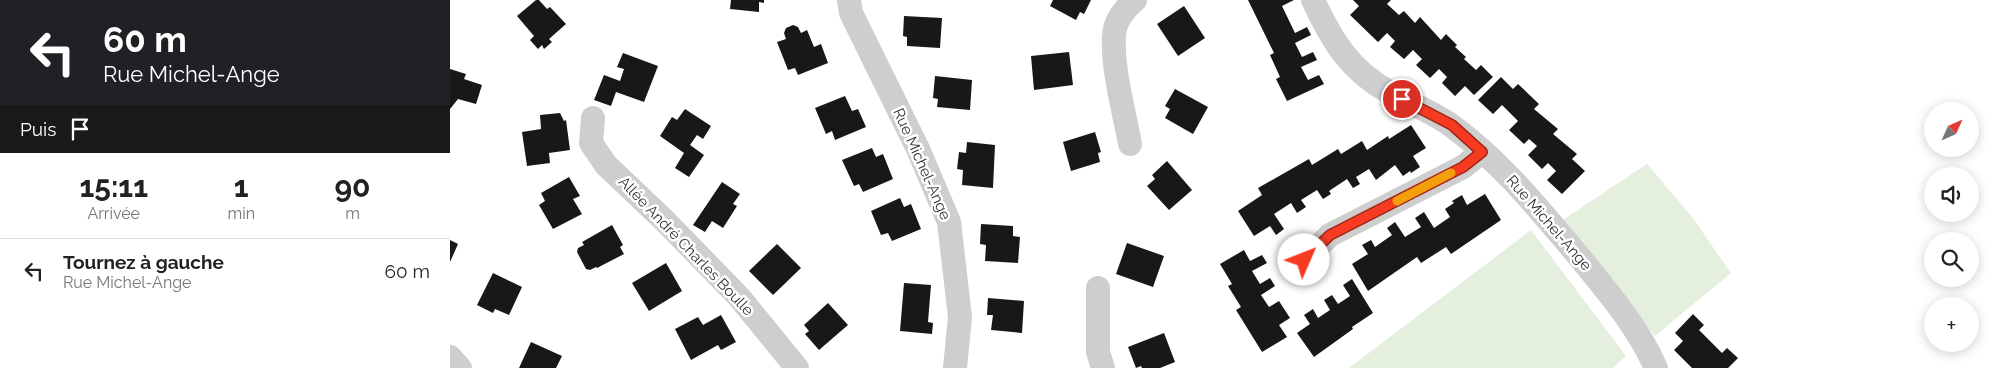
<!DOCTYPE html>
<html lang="fr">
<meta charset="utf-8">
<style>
:root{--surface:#fff;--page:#f2f2f2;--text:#222;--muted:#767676;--line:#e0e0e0}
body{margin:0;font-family:Raleway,sans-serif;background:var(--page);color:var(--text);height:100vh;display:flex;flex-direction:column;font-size:19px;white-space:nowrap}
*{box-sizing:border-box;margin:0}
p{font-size:16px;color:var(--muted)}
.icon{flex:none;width:28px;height:28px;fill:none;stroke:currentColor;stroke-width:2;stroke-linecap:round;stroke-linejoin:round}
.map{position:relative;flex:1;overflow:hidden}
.side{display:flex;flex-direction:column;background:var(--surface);width:450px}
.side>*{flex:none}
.top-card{background:#202124;color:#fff;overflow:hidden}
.needle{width:32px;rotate:45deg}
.controls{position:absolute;left:1474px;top:102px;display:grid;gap:10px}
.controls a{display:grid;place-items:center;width:55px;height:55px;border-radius:50%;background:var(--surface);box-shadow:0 2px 12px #0003;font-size:25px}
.pin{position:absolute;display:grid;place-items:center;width:42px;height:42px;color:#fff;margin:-21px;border:2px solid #fff;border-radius:50%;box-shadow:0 1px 5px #0007}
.me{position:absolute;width:55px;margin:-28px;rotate:46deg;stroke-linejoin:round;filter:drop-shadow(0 0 4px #0008)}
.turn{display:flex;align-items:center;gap:18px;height:105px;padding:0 20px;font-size:22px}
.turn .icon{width:65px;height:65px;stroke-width:2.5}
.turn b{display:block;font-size:35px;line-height:42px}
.then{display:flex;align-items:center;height:48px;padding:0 20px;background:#0003;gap:10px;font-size:19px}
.eta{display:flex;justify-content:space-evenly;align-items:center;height:85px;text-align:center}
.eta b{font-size:30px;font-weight:700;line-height:35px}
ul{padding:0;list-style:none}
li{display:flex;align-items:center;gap:15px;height:65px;padding:0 20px;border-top:1px solid var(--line)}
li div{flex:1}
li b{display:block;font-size:19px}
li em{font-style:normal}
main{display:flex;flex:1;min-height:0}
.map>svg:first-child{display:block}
.green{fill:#e4efde}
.building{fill:#181818}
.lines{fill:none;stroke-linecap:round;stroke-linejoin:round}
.minor{stroke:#cecece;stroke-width:24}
.route-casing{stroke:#a12617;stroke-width:12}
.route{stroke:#f73b23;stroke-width:9}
.slow{stroke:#f59e0b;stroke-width:9}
.labels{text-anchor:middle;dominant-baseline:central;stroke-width:5;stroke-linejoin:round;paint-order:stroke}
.street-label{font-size:15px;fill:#313131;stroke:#fff}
</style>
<main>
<section class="side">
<div class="top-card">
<div class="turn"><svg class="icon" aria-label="left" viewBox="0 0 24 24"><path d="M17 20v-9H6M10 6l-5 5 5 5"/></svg><div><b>60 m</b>Rue Michel-Ange</div></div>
<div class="then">Puis<svg class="icon" aria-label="arrive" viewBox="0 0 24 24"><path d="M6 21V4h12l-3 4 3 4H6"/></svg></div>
</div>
<div class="eta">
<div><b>15:11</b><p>Arrivée</p></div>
<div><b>1</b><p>min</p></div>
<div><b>90</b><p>m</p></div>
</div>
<ul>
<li><svg class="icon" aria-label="left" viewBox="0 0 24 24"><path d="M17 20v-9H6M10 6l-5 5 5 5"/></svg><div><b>Tournez à gauche</b><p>Rue Michel-Ange</p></div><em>60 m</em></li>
</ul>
</section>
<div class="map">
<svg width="1544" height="368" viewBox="0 0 1544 368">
<rect width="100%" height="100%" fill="#fff"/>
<!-- green -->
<g class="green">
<polygon points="1197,164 1242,217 1281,273 1205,336 1111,221"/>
<polygon points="1081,230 1176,356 1163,368 899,368"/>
</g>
<!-- building -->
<g class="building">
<polygon points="86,0 89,0 97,9 100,7 116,24 99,39 102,42 94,49 92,45 88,49 80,40 84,36 67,16"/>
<polygon points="281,0 314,0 314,3 309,2 309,12 280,9"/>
<polygon points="603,0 641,0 634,14 630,12 626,20 600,6"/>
<polygon points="798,0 844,0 832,6 845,33 857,27 861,35 845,43 852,57 863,52 867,60 851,67 858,80 869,75 874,84 837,101 826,79 830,77 820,55 824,53"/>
<polygon points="903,0 941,0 937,4 949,15 954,11 965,23 970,17 991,40 996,34 1007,45 1005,47 1016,57 1014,59 1026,70 1031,65 1043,77 1024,95 1015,86 1005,96 992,83 997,77 989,69 980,78 966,65 972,59 963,50 954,59 940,47 945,41 937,33 928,42 900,15 909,6"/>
<polygon points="734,6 755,38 728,56 707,24"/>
<polygon points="454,16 492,18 490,48 457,46 457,37 453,36"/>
<polygon points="343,25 348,27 351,33 357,30 364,47 371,44 378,63 348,75 345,68 338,70 327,42 336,39 334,33 336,28"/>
<polygon points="619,52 623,85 584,90 581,56"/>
<polygon points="173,53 208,66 194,102 166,92 161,106 144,100 154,75 170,81 174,69 167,67"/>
<polygon points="0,69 16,74 14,79 32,85 26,104 8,99 0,109"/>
<polygon points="485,76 522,80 520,110 487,107 488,99 483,98"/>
<polygon points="1051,77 1063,89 1068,84 1089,104 1084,109 1108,129 1103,134 1127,154 1122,159 1135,171 1112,194 1097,180 1106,171 1098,163 1092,169 1078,155 1087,146 1079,139 1074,144 1059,130 1068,121 1052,105 1043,114 1028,100"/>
<polygon points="725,89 758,107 743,134 715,118 720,109 715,106"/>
<polygon points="395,96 402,111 408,109 416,127 385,140 382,131 376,134 365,108"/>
<polygon points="235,109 261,126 253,139 247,135 240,145 254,155 239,177 225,168 234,153 210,136 222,117 227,120"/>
<polygon points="110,113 114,121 116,120 120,150 99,153 100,163 77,166 72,132 91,129 90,115"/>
<polygon points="961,125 976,148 963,156 970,167 961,173 960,171 953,176 945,165 926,180 919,169 906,177 910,184 903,188 897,179 879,191 881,194 873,199 867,190 851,200 856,207 847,213 841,203 824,214 834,229 826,235 820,226 804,236 788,211 812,195 808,188 859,159 862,165 888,149 891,154 912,141 917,150 938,136 939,139"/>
<polygon points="645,132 651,152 648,153 650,162 621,171 613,142"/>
<polygon points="517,142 545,145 543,188 512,185 513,170 507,169 509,152 516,153"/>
<polygon points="422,148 426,157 433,154 443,179 413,192 409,184 404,186 392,160"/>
<polygon points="717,161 742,190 719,210 697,186 705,179 702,175"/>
<polygon points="119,177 130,196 123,199 132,214 103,229 89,205 95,201 91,193"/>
<polygon points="272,182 290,194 283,204 287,206 273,228 262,221 255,232 243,225"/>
<polygon points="1035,194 1051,220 1001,254 996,247 971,263 967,257 918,291 902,264 918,254 912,245 921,240 925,247 942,235 937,228 945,222 955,237 971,227 965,218 974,212 984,228 1000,217 995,209 1004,203 1002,201 1012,195 1017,205"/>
<polygon points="450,198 454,207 461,204 471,229 442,241 438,233 431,235 421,211"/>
<polygon points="531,224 563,226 563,236 570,237 568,263 535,261 536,245 530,244"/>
<polygon points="162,225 173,245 170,247 174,254 147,268 146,267 140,270 136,269 127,252 128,248 134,245 132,242"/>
<polygon points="0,240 8,244 0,262"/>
<polygon points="677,243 714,256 703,287 666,274"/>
<polygon points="327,244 351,268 323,295 299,271"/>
<polygon points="794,250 800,261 812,255 817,263 802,271 810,284 820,278 825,286 811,295 819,307 829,301 840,318 829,325 837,337 812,352 786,310 791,307 778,286 782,284 770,264"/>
<polygon points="216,263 232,291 199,311 182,283"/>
<polygon points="43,273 72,287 59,315 45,309 43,313 27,305"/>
<polygon points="902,279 923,313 902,327 903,329 864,357 847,333 860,324 854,315 863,309 868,318 880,310 874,300 882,295 888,304 900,296 893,285"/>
<polygon points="454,283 481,285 478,322 483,323 482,334 450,331"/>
<polygon points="538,298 574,301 572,333 541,330 543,315 537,315"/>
<polygon points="378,303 398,325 369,350 355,334 359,331 354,325"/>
<polygon points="1243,314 1254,325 1249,330 1272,353 1277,348 1288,358 1278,368 1242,368 1224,350 1233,341 1225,333"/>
<polygon points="271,315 286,342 271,350 268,345 241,360 225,329 248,317 253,325"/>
<polygon points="714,333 725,362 710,368 692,368 691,366 686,368 678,347"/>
<polygon points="81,342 112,356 106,368 69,368"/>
</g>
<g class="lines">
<!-- minor -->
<g class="minor">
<polyline points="399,0 401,13 468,149 499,222 510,317 505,368"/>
<path d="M863 0C881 39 899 70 939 92 959 103 983 112 1002 126 1050 161 1088 208 1126 253 1156 290 1187 325 1206 368"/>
<polyline points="143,118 141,143 156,165 216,222 289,297 347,368"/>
<path d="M680 144C674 110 662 69 664 36 664 22 675 8 685 0"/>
<polyline points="854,260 880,235 1013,167 1032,152"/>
<polyline points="648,288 648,352 653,368"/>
<polyline points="0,357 10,368"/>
</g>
</g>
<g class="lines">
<!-- route casing -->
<g class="route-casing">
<polyline id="route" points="854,260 880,235 1013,167 1032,152 1002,125 952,99"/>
</g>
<!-- route -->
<use href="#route" class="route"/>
<!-- slow -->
<polyline class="slow" points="947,201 1001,173"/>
</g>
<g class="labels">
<!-- street labels -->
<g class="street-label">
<text transform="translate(472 164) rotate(66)">Rue Michel-Ange</text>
<text transform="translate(1099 223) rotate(49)">Rue Michel-Ange</text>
<text transform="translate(236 246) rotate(46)">Allée André Charles Boulle</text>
</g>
</g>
</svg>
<div class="controls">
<a><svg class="needle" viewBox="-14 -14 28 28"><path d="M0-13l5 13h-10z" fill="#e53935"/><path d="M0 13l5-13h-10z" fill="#767676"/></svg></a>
<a><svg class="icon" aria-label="sound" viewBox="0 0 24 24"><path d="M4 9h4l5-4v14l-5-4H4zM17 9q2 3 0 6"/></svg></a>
<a><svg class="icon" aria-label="search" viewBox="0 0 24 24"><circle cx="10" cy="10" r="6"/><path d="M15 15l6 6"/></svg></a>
<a>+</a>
</div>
<div class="pin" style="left:952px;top:99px;background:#d93025"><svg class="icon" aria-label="arrive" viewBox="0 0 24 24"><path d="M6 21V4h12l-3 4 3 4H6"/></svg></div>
<svg class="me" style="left:854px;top:260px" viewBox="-20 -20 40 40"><circle r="19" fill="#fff"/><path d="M0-13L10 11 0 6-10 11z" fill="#f73b23"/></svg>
</div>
</main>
